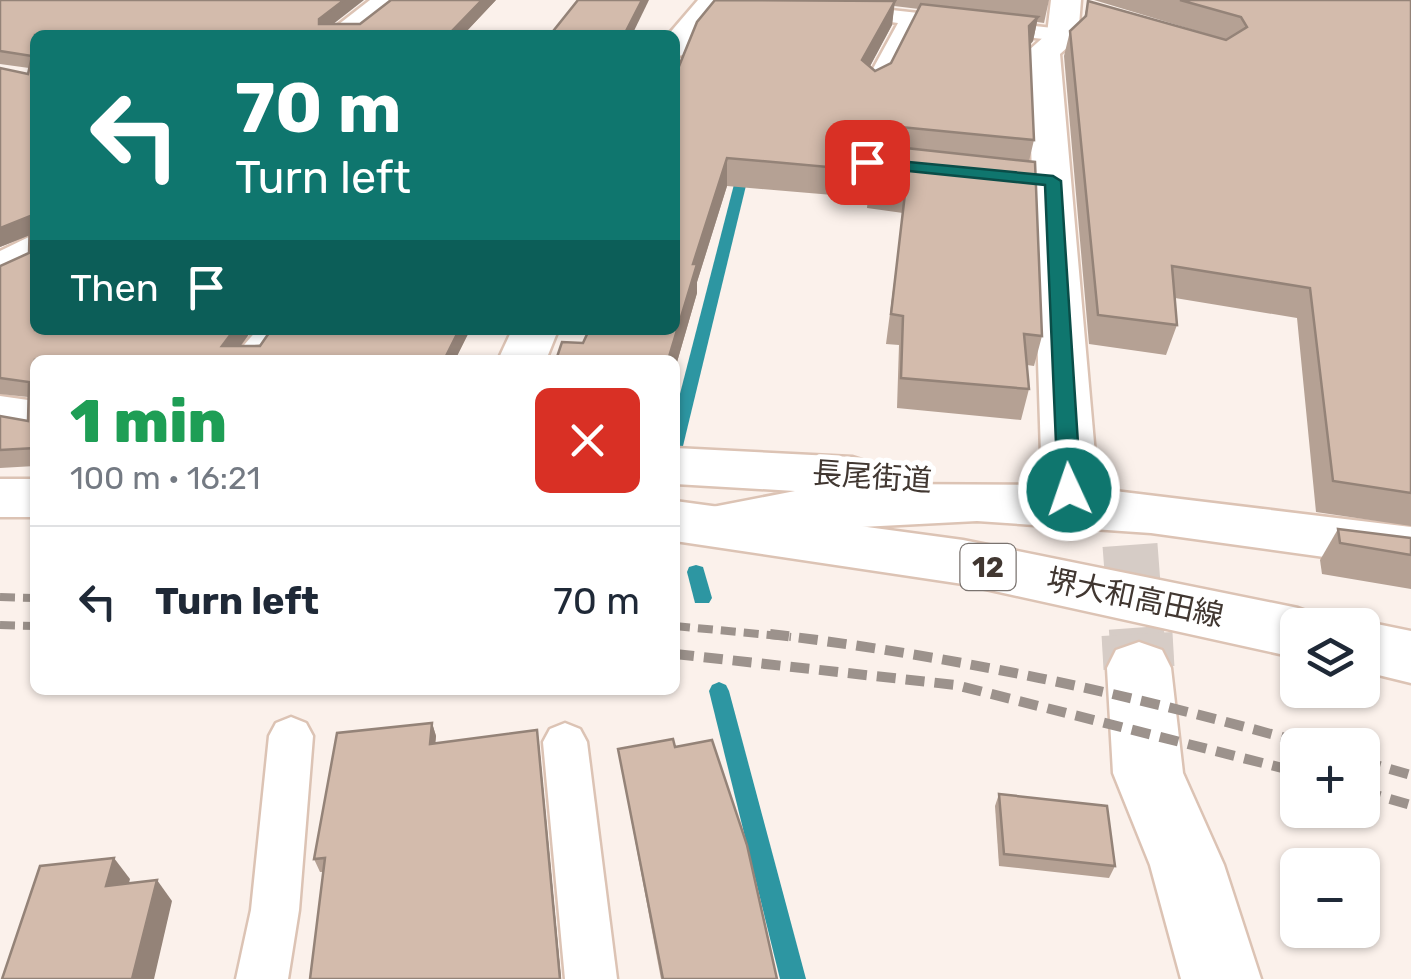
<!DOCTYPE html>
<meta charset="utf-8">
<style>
:root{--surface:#fff;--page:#f2f2f3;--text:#1f2937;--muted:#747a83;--line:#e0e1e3}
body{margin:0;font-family:Rubik,"Noto Sans JP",sans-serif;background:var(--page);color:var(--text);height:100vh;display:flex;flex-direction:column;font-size:38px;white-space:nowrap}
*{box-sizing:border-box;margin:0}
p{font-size:32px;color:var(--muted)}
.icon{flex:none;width:55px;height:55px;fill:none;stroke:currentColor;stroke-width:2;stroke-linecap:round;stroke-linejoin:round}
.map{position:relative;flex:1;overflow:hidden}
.panel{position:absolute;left:30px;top:355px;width:650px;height:340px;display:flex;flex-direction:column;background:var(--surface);border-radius:15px;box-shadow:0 2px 8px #0004}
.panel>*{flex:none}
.hud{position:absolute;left:30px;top:30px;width:650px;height:305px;border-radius:15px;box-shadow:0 2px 8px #0004;background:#0f766e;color:#fff;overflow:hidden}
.tools{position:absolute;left:1280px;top:608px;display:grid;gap:20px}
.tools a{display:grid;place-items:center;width:100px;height:100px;border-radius:15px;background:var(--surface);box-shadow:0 2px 8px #0004;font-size:50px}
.pin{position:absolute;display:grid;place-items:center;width:85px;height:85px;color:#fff;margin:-42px;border-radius:20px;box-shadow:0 5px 15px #0006}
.me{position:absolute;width:110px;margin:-55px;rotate:357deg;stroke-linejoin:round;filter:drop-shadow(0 0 8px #0008)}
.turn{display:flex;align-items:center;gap:35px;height:210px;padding:0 40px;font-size:45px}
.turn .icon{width:130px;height:130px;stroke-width:2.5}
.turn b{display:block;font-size:70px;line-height:85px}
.then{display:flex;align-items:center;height:95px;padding:0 40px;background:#0003;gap:20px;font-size:38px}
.round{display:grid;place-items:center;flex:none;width:105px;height:105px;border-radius:15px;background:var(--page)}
.summary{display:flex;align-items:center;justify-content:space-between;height:170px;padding:0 40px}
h1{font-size:60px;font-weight:800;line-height:75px;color:#1e9e55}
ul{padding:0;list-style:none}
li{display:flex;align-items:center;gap:30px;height:150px;padding:0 40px;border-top:2px solid var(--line)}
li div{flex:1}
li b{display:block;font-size:38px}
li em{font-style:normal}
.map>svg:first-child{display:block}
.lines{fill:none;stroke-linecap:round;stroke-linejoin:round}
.stream{fill:#2d96a2;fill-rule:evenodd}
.minor-tunnel-far1{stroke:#d6ccc6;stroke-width:55;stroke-dasharray:55 28;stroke-linecap:butt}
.minor-tunnel{stroke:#d6ccc6;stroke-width:71;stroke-dasharray:71 35;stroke-linecap:butt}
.service-casing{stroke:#dcc3b4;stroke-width:5}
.minor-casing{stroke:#dcc3b4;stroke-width:5}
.tertiary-casing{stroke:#dcc3b4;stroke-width:5}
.primary-casing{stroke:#dcc3b4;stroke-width:5}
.service{fill:#fff;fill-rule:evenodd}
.minor{fill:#fff;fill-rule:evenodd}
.tertiary{fill:#fff;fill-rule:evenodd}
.primary{fill:#fff;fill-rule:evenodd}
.rail-far1{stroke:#9c928c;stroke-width:8;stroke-dasharray:15 8;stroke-linecap:butt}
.rail{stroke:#9c928c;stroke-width:10;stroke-dasharray:19 10;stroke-linecap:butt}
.wall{fill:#b5a194;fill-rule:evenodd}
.shaded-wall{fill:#948378}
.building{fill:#d3bbac;stroke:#948378;stroke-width:2.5}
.route{fill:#0f766e;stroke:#0a4d48;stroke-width:2.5}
.labels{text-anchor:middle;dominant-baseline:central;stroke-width:10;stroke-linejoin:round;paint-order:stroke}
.shield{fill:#fff;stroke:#7a736f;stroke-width:2.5}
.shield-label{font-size:28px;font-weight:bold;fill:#413731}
.street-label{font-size:30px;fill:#413731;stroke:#fff}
</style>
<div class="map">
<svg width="1411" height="979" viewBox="0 0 1411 979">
<rect width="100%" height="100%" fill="#fbf1eb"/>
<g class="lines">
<!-- stream -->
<g class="stream">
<polygon points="745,161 751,165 683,446 675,452 675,413 739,165"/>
<polygon points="696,565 703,567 712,598 709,603 695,603 687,572 689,567"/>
<polygon points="719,682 726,685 729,691 806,979 780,979 709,691 712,685"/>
</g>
<!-- minor-tunnel-far1 -->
<polyline class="minor-tunnel-far1" points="1130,545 1137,637"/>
<!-- minor-tunnel -->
<polyline class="minor-tunnel" points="1137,634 1139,668"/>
<!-- service casing -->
<g class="service-casing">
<g id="service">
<polygon points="846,5 1062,29 1072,35 1062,41 916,25 885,87 874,93 863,87 898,23 839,15 836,11"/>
<polygon points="257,330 288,330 263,360 231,360"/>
<polygon points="291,717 306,723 313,736 299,910 288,979 236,979 251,910 269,736 276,723"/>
<polygon points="565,723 580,729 587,742 617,979 565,979 543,742 550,729"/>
</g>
</g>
<!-- minor casing -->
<g class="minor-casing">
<g id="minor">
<polygon points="370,0 404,0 361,35 325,35"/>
<polygon points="1051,0 1081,0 1078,38 1060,54 1098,489 1411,527 1411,569 1151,533 977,521 803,530 717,544 697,538 689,524 697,510 795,491 675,484 675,448 852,457 871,463 879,476 874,484 1042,485 1028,51 1047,34"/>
<polygon points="35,234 35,266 0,283 0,251"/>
<polygon points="0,396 35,401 35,435 0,428"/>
<polygon points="1139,642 1162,650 1171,668 1183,773 1224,865 1261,979 1181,979 1150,865 1113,773 1107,668 1116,650"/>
</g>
</g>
<!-- tertiary casing -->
<g class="tertiary-casing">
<g id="tertiary">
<polygon points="698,0 729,0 686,54 675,57 675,35 668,35"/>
<polygon points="512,330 558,330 546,360 498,360"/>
</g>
</g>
<!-- primary casing -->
<g class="primary-casing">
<g id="primary">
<rect x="0" y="479" width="35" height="38"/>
<polygon points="675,501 963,540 1298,608 1320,616 1325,625 1298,625 1298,658 963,584 675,541"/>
<polygon points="1362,621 1411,631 1411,683 1362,671 1362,625 1349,625"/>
</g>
</g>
<!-- service -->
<use href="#service" class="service"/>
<!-- minor -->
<use href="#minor" class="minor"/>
<!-- tertiary -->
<use href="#tertiary" class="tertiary"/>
<!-- primary -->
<use href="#primary" class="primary"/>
<!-- rail-far1 -->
<g class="rail-far1">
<polyline points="0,597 35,598"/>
<polyline points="0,625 35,626"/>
<polyline points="675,626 791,637"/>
</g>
<!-- rail -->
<g class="rail">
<path d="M770 634C954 656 1132 694 1310 745"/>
<polyline points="675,654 956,685 1298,772"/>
<polyline points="1362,761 1411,775"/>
<polyline points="1362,791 1411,805"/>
</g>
</g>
<!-- wall -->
<g class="wall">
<polygon points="0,0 333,24 360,24 496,0 463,35 35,35 35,330 252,330 241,346 470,330 455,360 35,360 35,466 0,468 0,416 28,421 28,397 0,394 0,266 29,253 30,235 0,247 29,68 0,64 0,66"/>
<path d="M715 0H1049L1044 23 1037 22 1033 41 1030 45 1034 140 1029 161 1035 162 1042 336 1034 366 1027 365 1029 389 1021 420 897 408 899 345 886 344 903 213 867 208 868 198 727 186 697 282V293L675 369V360H556L562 342 583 343 589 330H675V76L697 22ZM894 6 919 9 891 63 875 71 870 66 892 25Z"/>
<polygon points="1094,0 1411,0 1411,526 1316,512 1297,318 1175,298 1177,325 1166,355 1089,344 1064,56 1070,31 1084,18 1088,1 1220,38"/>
<polygon points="1338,529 1411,538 1411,589 1322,574 1320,560"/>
<polygon points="432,723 436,736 435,743 539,744 561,979 310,979 323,872 320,872 314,859"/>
<polygon points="675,747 777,979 661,979 618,749"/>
<polygon points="999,794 1115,866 1109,878 999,866 995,806"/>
</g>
<!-- shaded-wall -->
<g class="shaded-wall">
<polygon points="344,0 364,0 323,32 319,24 319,19"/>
<polygon points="482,0 496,0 463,35 448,35"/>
<polygon points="642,0 649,0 632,35 624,35"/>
<polygon points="895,1 892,25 860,85 862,60"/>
<polygon points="1038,17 1033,41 1024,51 1029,26"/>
<polygon points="870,124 867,151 854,134"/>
<polygon points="727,158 727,186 697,282 697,293 675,369 675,360 668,360 693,264"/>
<polygon points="30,216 35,233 0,247 0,228"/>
<polygon points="234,330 252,330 230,360 222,346"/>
<polygon points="459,330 470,330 455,360 444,360"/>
<polygon points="432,723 436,736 434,758 430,744"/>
<polygon points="537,730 539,744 561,979 560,979"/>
<polygon points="114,858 130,879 123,907 106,886"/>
<polygon points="157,880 172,901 154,979 132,979"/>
</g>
<!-- building -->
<g class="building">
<polygon points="0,0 344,0 319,19 319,24 360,24 391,0 482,0 448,35 35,35 35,330 234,330 222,346 260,346 271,330 459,330 444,360 35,360 35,448 0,450 0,416 28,421 29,382 0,378 0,266 29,253 30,216 0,228 0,68 28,74 32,56 0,51"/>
<polygon points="578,0 642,0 624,35 550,35"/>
<polygon points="715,0 895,1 862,60 875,71 891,63 921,4 1038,17 1029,26 1034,140 870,124 854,134 860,143 1035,162 1042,336 1024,334 1029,389 901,378 903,316 891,314 906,185 870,180 873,171 727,158 693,264 697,264 668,360 556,360 562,342 583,343 589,330 675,330 675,76 697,22"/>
<polygon points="1180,0 1411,0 1411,493 1333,481 1310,288 1172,266 1177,325 1098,315 1070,31 1086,16 1088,1 1226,40 1247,27 1241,17"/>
<polygon points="1338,529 1411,538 1411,555 1340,543"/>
<polygon points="432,723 430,744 537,730 560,979 310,979 325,858 314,859 337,733"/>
<polygon points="673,739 675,747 712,740 747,845 777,979 663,979 618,749"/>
<polygon points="999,794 1107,806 1115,866 1004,854"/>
<polygon points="114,858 106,886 157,880 132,979 2,979 40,866"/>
</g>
<!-- route -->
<polygon class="route" points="867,158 1053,176 1061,181 1081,490 1077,496 1069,498 1058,490 1045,185 861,166 861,159"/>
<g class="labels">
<!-- shield labels -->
<rect class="shield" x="960.5" y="544" width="55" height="46" rx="8"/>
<g class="shield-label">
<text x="988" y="567">12</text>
</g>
<!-- street labels -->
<g class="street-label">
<text transform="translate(872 477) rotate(4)">長尾街道</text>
<text transform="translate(1135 598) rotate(12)">堺大和高田線</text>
</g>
</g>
</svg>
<div class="tools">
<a><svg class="icon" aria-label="layers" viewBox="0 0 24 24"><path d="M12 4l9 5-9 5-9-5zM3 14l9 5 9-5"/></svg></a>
<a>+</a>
<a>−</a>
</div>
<div class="pin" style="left:867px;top:162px;background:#d93025"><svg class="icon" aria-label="arrive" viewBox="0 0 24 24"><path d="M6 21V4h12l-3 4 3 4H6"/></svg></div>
<svg class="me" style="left:1069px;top:490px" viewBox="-20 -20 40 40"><circle r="17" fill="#0f766e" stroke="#fff" stroke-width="3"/><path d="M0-11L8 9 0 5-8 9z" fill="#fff"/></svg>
<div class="hud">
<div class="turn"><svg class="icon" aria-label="left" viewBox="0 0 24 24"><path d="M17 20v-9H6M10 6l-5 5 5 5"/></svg><div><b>70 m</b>Turn left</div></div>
<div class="then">Then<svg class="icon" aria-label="arrive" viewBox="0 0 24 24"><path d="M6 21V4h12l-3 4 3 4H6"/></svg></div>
</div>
<section class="panel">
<div class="summary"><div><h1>1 min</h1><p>100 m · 16:21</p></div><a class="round" style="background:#d93025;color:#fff"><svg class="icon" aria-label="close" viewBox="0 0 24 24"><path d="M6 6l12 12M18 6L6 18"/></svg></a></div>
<ul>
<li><svg class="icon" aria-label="left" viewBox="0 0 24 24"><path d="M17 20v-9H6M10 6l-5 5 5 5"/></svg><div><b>Turn left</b></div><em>70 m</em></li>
</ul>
</section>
</div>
